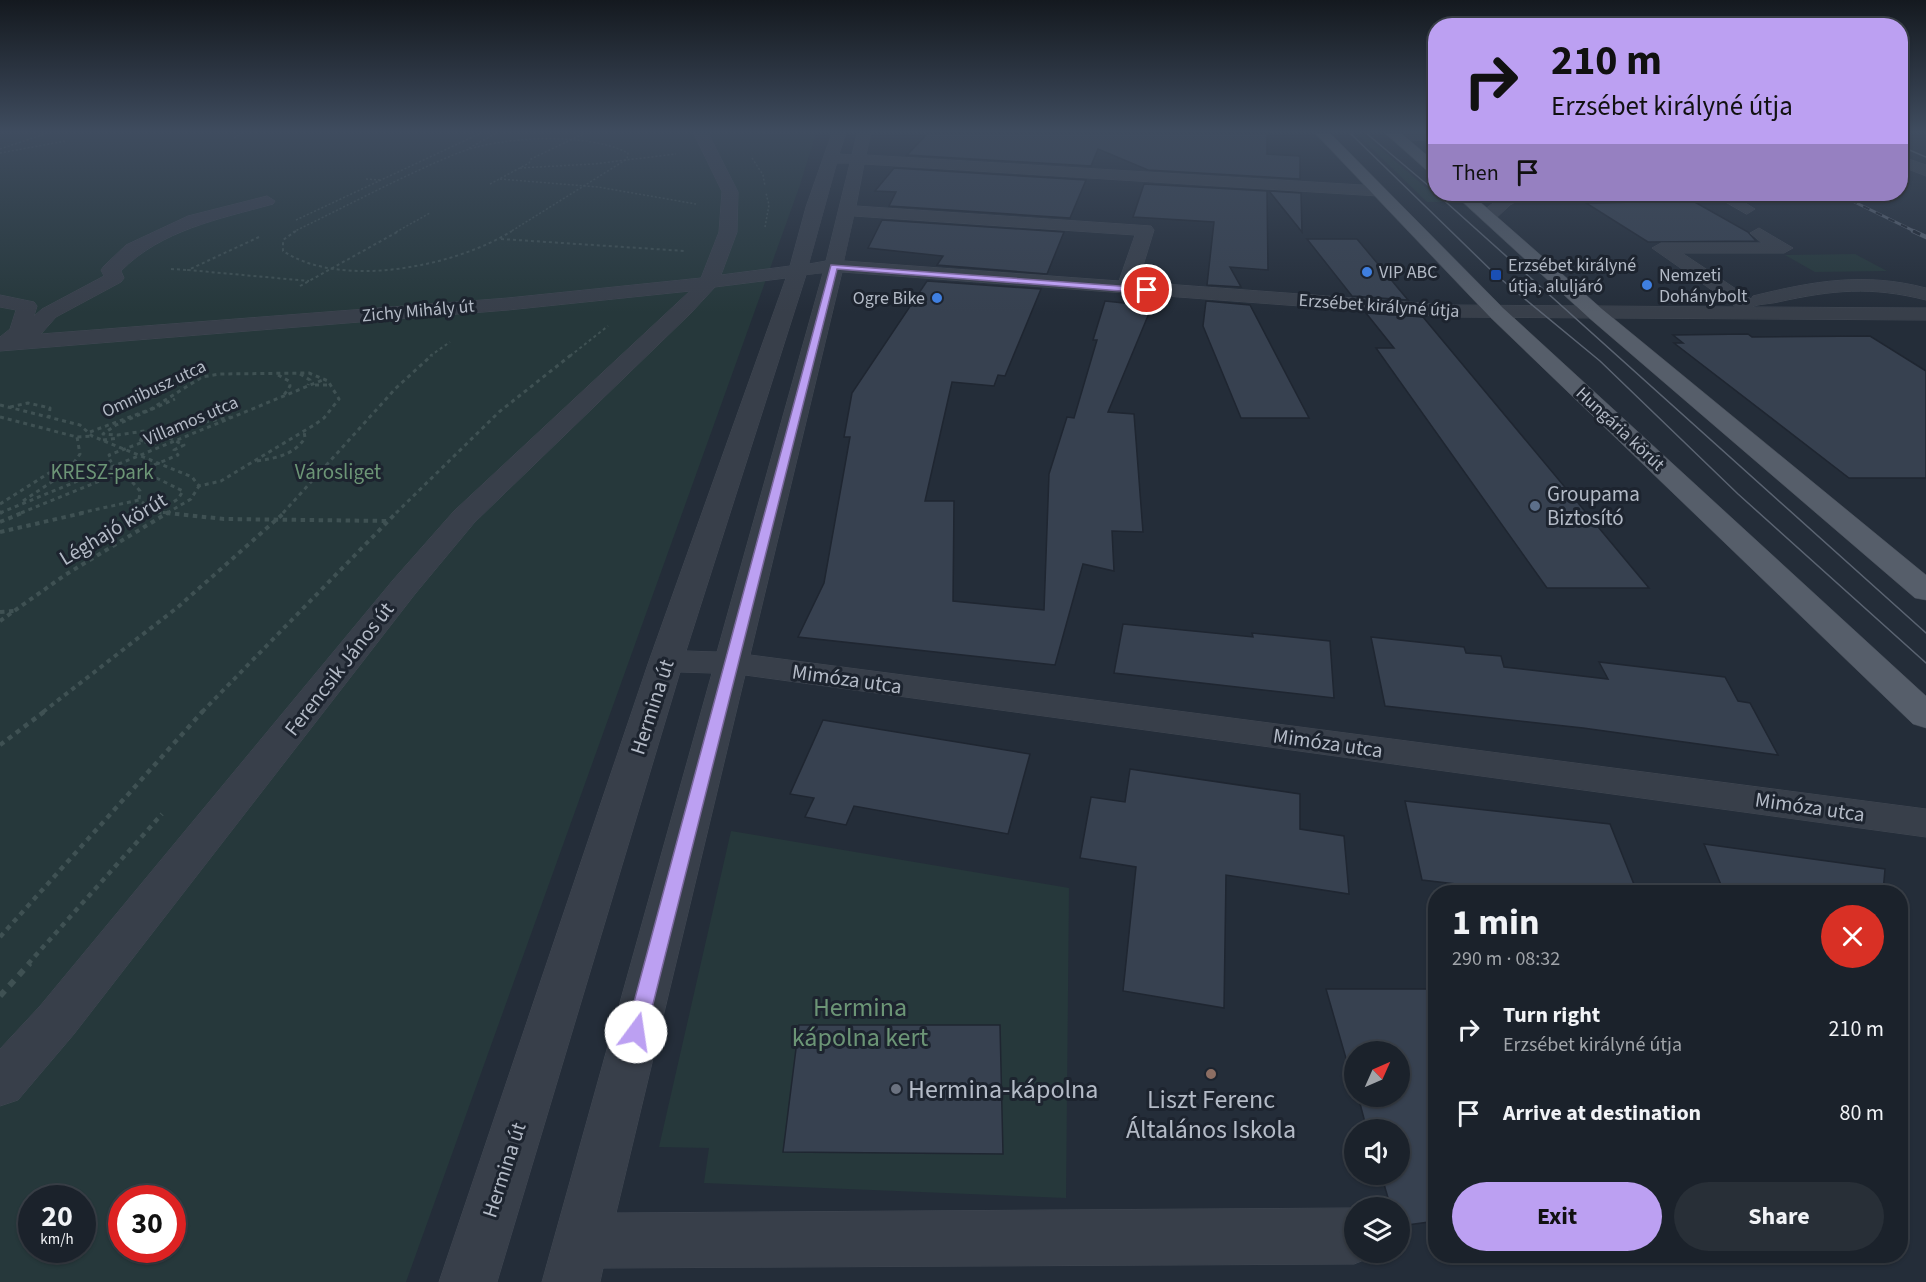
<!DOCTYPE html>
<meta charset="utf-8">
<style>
:root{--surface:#1b222b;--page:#282f37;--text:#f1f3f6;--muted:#a0a4a9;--line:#393f47;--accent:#bca0f2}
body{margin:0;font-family:"Source Sans 3",sans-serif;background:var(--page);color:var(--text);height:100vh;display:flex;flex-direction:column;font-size:22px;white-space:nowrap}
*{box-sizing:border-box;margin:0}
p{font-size:20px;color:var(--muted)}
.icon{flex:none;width:33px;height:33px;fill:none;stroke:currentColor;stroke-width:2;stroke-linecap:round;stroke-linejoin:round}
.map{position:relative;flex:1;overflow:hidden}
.details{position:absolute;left:1428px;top:885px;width:480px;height:378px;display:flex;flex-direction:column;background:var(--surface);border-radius:24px;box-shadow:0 2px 4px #0004,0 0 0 2px var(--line)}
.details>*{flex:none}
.top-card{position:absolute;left:1428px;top:18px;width:480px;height:183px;border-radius:24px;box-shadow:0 2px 4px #0004,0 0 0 2px var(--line);background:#bca0f2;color:#111;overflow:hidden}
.needle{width:39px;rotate:45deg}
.buttons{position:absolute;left:1344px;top:1041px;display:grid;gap:12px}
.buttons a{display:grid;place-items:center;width:66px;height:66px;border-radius:50%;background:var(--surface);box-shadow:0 2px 4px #0004,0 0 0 2px var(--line);font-size:30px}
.speed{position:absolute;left:18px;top:1185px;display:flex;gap:12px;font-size:30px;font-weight:700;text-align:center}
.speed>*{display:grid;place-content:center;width:78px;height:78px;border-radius:50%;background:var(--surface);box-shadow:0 2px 4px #0004,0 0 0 2px var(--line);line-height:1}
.speed small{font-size:15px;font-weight:400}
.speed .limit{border:9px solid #d22;background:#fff;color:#111}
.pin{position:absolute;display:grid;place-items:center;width:51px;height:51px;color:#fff;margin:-26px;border:3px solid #fff;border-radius:50%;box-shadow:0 2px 6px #0007}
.me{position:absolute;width:66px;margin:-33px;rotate:14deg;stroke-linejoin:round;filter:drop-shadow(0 0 4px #0008)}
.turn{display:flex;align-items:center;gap:21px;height:126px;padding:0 24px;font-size:27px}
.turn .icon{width:78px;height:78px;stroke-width:2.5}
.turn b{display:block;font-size:42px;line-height:51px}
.then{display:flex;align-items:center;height:57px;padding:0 24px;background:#0003;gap:12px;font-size:22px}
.round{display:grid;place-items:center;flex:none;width:63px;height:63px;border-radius:32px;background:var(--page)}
.head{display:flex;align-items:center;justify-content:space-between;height:102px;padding:0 24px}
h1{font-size:36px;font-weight:700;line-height:45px}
.action{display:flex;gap:12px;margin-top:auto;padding:12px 24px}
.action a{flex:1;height:69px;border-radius:36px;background:var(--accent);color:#111;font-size:24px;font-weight:700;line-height:69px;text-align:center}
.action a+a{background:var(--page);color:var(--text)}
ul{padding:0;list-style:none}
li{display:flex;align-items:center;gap:18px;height:84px;padding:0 24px}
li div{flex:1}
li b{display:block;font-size:22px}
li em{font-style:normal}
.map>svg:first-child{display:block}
.green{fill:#26383b;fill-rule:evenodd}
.building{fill:#374150;stroke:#1f2631;stroke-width:1.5}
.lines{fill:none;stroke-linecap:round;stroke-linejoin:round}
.minor-casing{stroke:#414853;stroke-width:1}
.major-casing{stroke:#414853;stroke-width:1}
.path-far5{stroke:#3f5153;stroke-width:1.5;stroke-dasharray:2 2;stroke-linecap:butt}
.path-far4{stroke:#3f5153;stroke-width:2;stroke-dasharray:3 3;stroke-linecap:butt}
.path-far3{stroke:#3f5153;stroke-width:3;stroke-dasharray:4 4;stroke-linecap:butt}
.path-far2{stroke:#3f5153;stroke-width:4;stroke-dasharray:4.5 4.5;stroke-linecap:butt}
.path-far1{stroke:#3f5153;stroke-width:4.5;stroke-dasharray:5 5;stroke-linecap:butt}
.path{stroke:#3f5153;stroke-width:6;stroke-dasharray:7 7;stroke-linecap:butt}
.minor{fill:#383f4a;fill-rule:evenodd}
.major{fill:#565e6a;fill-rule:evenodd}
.tram{stroke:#5a6371;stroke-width:1.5}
.rail-far1-casing{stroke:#5a6371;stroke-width:3}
.rail-casing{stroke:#5a6371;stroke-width:4.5}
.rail-far1{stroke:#1d242f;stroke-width:2;stroke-dasharray:7;stroke-linecap:butt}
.rail{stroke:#1d242f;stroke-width:3;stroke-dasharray:8;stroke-linecap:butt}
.route{fill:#bca0f2;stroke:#7a689d;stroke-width:1.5}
.shop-dot{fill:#3f7fe0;stroke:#1d242f;stroke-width:2}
.transit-dot{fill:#1a4fb4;stroke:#1d242f;stroke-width:2}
.service-dot{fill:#5c6f8a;stroke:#1d242f;stroke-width:2}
.education-dot{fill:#8d6e63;stroke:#1d242f;stroke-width:2}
.worship-dot{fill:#6b7280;stroke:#1d242f;stroke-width:2}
.labels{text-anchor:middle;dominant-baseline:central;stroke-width:6;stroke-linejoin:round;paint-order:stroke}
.far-poi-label{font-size:18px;fill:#b3bac6;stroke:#1d242f;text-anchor:start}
.far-street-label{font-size:18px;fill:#b3bac6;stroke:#1d242f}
.park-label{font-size:21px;fill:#6c9576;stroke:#1d242f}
.poi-label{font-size:21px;fill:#b3bac6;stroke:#1d242f;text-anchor:start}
.street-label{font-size:21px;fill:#b3bac6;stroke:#1d242f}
.near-park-label{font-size:26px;fill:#6c9576;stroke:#1d242f}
.near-poi-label{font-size:26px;fill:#b3bac6;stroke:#1d242f;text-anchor:start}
</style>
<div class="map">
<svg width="1926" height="1282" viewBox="0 0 1926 1282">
<rect width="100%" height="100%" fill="#242d39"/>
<!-- green -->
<g class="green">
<path d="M0 133H816L800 185 406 1282H0ZM32 1198H82V1250H32ZM122 1198H172V1250H122Z"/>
<polygon points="1356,133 1362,133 1443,202 1427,202"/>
<polygon points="1855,254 1887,271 1815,272 1785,255"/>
<polygon points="731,831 1069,888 1066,1198 704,1183 709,1148 659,1147"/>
</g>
<!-- building -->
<g class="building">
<polygon points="928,133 1267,133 1267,154 1300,156 1300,179 1148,170 1098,149 1091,166 907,155"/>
<polygon points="894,168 1086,180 1070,218 889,206 896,192 875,191"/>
<polygon points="1144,184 1267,191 1268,270 1230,267 1241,287 1207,285 1214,222 1133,217"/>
<polygon points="1269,191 1301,193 1302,232"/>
<polygon points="1693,201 1748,232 1756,241 1648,242 1586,203"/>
<polygon points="882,220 1064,232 1047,274 937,265 943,256 868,248"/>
<polygon points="1307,239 1357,239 1408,300 1352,296"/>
<polygon points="927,281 1041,289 1005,376 998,375 994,386 952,382 925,501 954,501 953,601 1044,610 1049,474 1067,417 1074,418 1097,340 1093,340 1105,301 1152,306 1108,412 1134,414 1143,532 1112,531 1114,571 1083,564 1055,665 798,637 824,583 850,437 844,437 852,393"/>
<polygon points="1206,301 1250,305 1309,418 1241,418 1203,326"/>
<polygon points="1366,313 1423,317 1649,588 1547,588 1376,348 1394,348"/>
<polygon points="1748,334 1752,337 1870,336 1926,371 1926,478 1849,478 1674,343 1683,343 1673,335"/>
<polygon points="1123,624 1253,637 1252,633 1330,641 1334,698 1114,673"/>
<polygon points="1371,637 1464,647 1466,653 1501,656 1504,667 1608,679 1599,662 1725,677 1738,701 1750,703 1778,755 1583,728 1385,706"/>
<polygon points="823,720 1030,754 1008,834 854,806 846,825 805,817 814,798 790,794"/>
<polygon points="1130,769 1300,794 1300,829 1344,836 1349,894 1226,875 1224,1008 1123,991 1136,867 1080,858 1091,797 1125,802"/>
<polygon points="1405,801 1610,824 1637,892 1525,892 1422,880"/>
<polygon points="1704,844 1885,869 1883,892 1724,892"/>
<polygon points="1326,989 1436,989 1436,1221 1400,1226 1400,1208 1391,1208 1381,1174 1400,1174 1400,1130 1367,1130 1358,1096 1400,1096 1400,1052 1354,1052 1354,1086"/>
<polygon points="799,1025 1000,1025 1003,1154 783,1152"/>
</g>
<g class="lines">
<!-- minor casing -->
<g class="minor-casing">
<g id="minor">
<path d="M694 133H708L738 192 737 232 721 275 790 266 806 207 832 133H846L839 154 852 155 857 133H871L866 155 1378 186 1386 191 1378 196 864 164 856 206 1151 226 1154 230 1138 282 1448 305 1736 307 1652 248 1661 243H1762L1750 233 1759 228 1793 248 1784 253H1682L1751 299 1753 296C1814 281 1864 272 1926 288V300C1871 286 1832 290 1778 302 1770 304 1757 304 1752 307L1926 308V320L1448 317 842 272 750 655 1926 809V837L745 675 616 1213 1354 1208V1252H1375L1374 1256 1354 1264 603 1268 600 1282H542L712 673 680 672 497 1282H439L649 661 786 278 715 287 691 313 474 523 415 594 74 1034 18 1100 0 1106V1049L40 1006 393 580 454 511 690 291 508 310 0 351V337L10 329 16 310 0 307V295L34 302 37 306 34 316 42 309 104 276 101 270 104 266 126 245 188 216 267 196 275 201 273 204C219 219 161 230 121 271L124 278 121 282 56 317 41 334 508 298 701 278 719 232 722 192ZM837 163H850L826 261 809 264ZM854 216 1135 235 1119 281 844 261ZM823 273 717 652 686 651 806 275Z"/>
<polygon points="1436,133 1436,140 1396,141 1389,137 1394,133"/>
<polygon points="1900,156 1926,165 1926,176 1900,166"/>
<path d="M1510 194H1530L1510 205 1494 220H1482L1479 216C1487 206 1498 199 1510 194Z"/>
<polygon points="1544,194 1707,194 1699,199 1570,201 1546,197"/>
<polygon points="1712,194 1731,194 1755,209 1747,214"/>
</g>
</g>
<!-- major casing -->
<g class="major-casing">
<g id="major">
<polygon points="1315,133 1330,133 1503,308 1926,696 1926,728 1913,724 1489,316"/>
<polygon points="1385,133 1401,133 1436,163 1436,175 1431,174"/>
<polygon points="1454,194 1471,194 1602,309 1926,575 1926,600 1915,598 1588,317"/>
</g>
</g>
<!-- path-far5 -->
<g class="path-far5">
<polyline points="759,133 789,133"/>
<polyline points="234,138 243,133"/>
<polyline points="469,148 497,133"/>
<polyline points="0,149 48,133"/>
<polyline points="0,153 66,141"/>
<polyline points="752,158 763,175 765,186"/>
<polyline points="520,168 593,164 676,154"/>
<polyline points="366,179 380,180"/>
<polyline points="500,179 598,187 696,204"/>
<polyline points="490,184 529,163 531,159 585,133"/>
<polyline points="296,220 481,133"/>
<polyline points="765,227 769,205 766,193"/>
<path d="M293 232C347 206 402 176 458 153 501 136 587 132 628 153L627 159 510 232"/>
<polyline points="396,232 430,213"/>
</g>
<!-- path-far4 -->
<g class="path-far4">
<path d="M296 231 283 240V251C342 290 456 266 512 231"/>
<polyline points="259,237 188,270 309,281"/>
<polyline points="501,239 685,251"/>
<polyline points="171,269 188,270"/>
<polyline points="300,286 399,231"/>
<polyline points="430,356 450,342"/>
<polyline points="570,356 608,326"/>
</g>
<!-- path-far3 -->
<g class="path-far3">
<polyline points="300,374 310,380 308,385"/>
<polyline points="278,375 289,381 290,386 284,395"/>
<polyline points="315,385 331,385"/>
<polyline points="0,405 80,425 92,436 192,477 199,486"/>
<polyline points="10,407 28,403 50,408 49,417"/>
<polyline points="0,417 77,437 92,436"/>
<polyline points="90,432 151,409 202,377 220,374 309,373 328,381 339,399 324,418 314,425 221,481 199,486"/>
<polyline points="150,433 231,417"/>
<polygon points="169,438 184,445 174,450 178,455 127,476 104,465 112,460 109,455 143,442 156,443"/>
<polyline points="103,440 119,438"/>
<polyline points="143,441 138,439 162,434 164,428 118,435 103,434 116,425 175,399"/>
<path d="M257 461C276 458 294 455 305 438L304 431"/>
<polyline points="142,471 183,491 178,499 157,512"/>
<polyline points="127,476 140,491 139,500"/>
<polyline points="122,478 127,476"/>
<polyline points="23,501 68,471 80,454 77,437"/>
<polyline points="0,504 49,473 104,465"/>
<polyline points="0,513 325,379"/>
<polyline points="21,513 119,473"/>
<polyline points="80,513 139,500 157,512 171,513"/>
<polyline points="167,513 191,499 199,486"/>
<polyline points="283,513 396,388 432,355"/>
<polyline points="396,513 499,412 571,355"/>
</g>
<!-- path-far2 -->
<g class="path-far2">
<polyline points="157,512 224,519 389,521"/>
<polyline points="0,513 2,512"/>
<polyline points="0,522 24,512"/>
<polyline points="0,532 87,512"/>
<polyline points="0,612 14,611"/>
<polyline points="0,621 65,575 169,512"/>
<polyline points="43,712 178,607 285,512"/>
<polyline points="202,712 397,512"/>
</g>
<!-- path-far1 -->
<g class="path-far1">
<polyline points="0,745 45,711"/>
<polyline points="0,937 203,711"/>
<polyline points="28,964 162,814"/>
</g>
<!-- path -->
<polyline class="path" points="0,996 30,963"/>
<!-- minor -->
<use href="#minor" class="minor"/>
<!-- major -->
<use href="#major" class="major"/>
<!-- tram -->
<g class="tram">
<polyline points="1350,133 1496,275 1600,361 1738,494 1926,663"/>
<polyline points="1366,133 1436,192"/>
<polyline points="1900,146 1926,157"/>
<polyline points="1437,194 1926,633"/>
</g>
<!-- rail-far1 casing -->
<g class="rail-far1-casing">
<polyline id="rail-far1" points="1838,194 1916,232"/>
</g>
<!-- rail casing -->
<g class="rail-casing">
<polyline id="rail" points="1913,231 1926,237"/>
</g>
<!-- rail-far1 -->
<use href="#rail-far1" class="rail-far1"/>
<!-- rail -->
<use href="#rail" class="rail"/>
</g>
<!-- sky -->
<linearGradient id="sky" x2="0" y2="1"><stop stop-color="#14191f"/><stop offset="0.42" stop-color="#3f4c5f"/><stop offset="1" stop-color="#3f4c5f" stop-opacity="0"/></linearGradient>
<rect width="1926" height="313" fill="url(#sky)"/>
<!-- route -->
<polygon class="route" points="831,265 1147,288 1151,290 1147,293 837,269 646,1032 643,1038 636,1041 629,1038 626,1032"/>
<!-- markers -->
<g class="shop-dot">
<circle cx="1367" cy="272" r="6"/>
<circle cx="1647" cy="285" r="6"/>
<circle cx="937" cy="298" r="6"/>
</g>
<rect class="transit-dot" x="1490" y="269" width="12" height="12" rx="3"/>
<circle class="service-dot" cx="1535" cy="506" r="6"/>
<circle class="education-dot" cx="1211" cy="1074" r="6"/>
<circle class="worship-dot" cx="896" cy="1089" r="6"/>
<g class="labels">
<!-- far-poi labels -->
<g class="far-poi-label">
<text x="1508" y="265">Erzsébet királyné<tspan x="1508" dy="21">útja, aluljáró</tspan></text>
<text x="1379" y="272">VIP ABC</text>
<text x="1659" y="275">Nemzeti<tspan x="1659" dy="21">Dohánybolt</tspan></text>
<text x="925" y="298" text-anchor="end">Ogre Bike</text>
</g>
<!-- far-street labels -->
<g class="far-street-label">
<text transform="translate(1379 306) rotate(4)">Erzsébet királyné útja</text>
<text transform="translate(418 311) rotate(-5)">Zichy Mihály út</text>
<text transform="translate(154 389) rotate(-25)">Omnibusz utca</text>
<text transform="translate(191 421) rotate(-23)">Villamos utca</text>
<text transform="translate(1620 429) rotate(43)">Hungária körút</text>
</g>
<!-- park labels -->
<g class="park-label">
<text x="102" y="472">KRESZ-park</text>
<text x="338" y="472">Városliget</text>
</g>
<!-- poi labels -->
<g class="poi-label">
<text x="1547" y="494">Groupama<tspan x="1547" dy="24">Biztosító</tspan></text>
</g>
<!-- street labels -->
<g class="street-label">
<text transform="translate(113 529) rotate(-31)">Léghajó körút</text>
<text transform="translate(339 669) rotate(-52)">Ferencsik János út</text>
<text transform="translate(847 679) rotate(8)">Mimóza utca</text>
<text transform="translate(652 707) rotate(-72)">Hermina út</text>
<text transform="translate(1328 743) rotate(8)">Mimóza utca</text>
<text transform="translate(1810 807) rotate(8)">Mimóza utca</text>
<text transform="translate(504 1170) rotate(-72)">Hermina út</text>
</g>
<!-- near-park labels -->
<g class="near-park-label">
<text x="860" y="1007">Hermina<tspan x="860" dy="30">kápolna kert</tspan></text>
</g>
<!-- near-poi labels -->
<g class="near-poi-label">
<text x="908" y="1089">Hermina-kápolna</text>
<text x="1211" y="1099" text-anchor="middle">Liszt Ferenc<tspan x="1211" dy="30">Általános Iskola</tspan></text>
</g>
</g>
</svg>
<div class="buttons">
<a><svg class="needle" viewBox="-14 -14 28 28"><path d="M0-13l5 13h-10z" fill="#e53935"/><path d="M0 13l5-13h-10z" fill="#a0a4a9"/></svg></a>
<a><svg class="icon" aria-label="sound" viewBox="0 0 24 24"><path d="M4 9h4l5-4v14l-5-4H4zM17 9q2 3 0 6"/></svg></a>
<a><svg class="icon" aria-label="layers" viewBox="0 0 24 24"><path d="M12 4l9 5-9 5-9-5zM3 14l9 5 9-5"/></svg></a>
</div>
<div class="speed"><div>20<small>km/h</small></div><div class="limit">30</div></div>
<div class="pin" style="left:1147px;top:290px;background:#d93025"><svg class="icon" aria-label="arrive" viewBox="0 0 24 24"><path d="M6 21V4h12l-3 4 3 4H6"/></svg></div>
<svg class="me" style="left:636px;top:1032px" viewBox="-20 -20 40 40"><circle r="19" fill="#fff"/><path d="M0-13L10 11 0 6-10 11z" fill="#bca0f2"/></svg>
<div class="top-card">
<div class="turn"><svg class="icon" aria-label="right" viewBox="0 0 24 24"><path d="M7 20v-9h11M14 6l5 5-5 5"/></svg><div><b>210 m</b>Erzsébet királyné útja</div></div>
<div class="then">Then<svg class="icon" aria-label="arrive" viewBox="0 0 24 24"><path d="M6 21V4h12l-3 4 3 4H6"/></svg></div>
</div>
<section class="details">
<div class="head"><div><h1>1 min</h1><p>290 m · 08:32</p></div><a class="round" style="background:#d93025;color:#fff"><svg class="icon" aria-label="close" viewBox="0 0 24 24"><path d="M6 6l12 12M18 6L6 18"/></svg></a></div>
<ul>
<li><svg class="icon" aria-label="right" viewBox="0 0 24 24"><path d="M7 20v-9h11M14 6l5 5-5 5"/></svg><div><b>Turn right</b><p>Erzsébet királyné útja</p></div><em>210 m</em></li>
<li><svg class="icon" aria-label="arrive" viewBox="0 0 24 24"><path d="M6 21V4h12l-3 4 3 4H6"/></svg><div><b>Arrive at destination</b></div><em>80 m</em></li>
</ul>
<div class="action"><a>Exit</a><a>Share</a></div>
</section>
</div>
